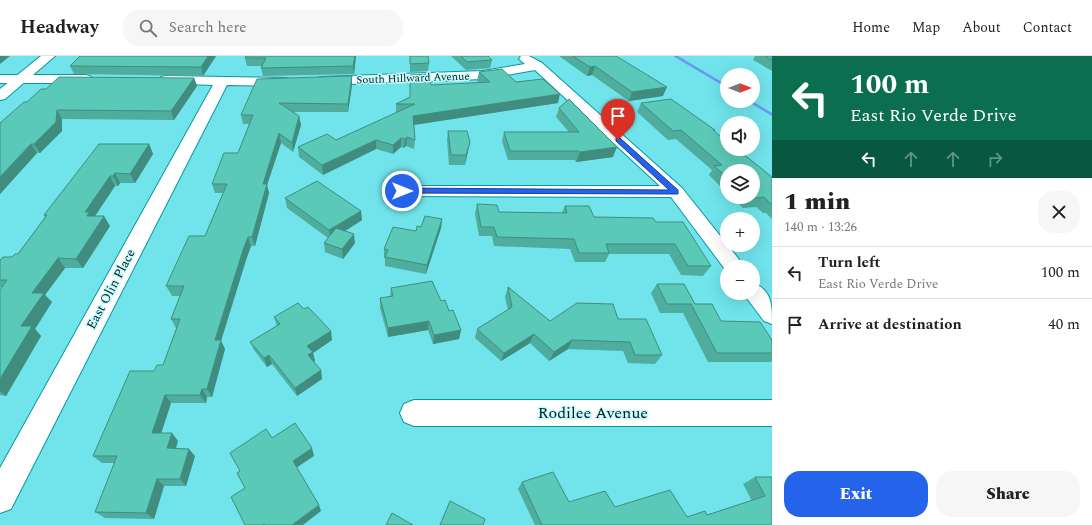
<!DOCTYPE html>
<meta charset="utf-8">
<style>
:root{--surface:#fff;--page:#f6f6f6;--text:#222;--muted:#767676;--line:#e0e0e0;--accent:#2563eb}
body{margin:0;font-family:Spectral,serif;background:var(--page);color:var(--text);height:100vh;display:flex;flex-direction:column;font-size:15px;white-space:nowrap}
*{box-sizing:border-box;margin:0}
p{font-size:13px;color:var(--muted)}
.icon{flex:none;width:22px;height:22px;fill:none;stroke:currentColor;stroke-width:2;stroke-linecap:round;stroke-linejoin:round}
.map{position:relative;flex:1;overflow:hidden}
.drawer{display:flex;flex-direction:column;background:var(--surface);width:320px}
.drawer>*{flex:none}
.guide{background:#0b6e4f;color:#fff;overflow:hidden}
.needle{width:26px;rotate:90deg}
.tools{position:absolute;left:720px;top:12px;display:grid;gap:8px}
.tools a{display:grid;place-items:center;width:40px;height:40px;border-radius:50%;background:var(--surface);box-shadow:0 4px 16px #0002;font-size:20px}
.pin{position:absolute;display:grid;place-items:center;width:34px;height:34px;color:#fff;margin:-41px -17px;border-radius:50% 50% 50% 0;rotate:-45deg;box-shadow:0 0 4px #0007}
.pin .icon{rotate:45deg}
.me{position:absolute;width:44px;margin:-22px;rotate:90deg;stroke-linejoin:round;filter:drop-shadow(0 0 3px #0008)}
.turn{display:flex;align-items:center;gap:14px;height:84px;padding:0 12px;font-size:18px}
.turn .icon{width:52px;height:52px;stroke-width:2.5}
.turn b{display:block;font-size:28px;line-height:34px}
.lanes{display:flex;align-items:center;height:38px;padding:0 12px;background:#0003;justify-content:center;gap:20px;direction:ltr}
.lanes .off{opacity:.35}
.round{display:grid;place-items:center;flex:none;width:42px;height:42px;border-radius:16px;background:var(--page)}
.headline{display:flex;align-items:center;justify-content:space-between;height:68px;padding:0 12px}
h1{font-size:24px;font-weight:800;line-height:30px}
.action{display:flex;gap:8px;margin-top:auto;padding:8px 12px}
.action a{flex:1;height:46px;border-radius:16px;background:var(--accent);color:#fff;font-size:16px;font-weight:800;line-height:46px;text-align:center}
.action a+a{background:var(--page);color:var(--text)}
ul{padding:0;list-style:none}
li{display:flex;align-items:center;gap:12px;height:52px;padding:0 12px;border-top:1px solid var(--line)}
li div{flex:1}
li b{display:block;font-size:15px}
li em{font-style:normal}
header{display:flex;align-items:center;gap:24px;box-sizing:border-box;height:56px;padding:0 20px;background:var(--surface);border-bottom:1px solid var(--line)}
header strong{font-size:19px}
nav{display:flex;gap:22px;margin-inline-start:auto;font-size:14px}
.search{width:280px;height:36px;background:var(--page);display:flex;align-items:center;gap:10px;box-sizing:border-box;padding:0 14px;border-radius:16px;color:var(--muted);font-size:15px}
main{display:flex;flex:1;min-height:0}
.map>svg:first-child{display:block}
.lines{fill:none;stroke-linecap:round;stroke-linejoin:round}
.stream{fill:#6899f2;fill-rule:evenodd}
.street-casing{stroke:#0698a0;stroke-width:2}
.secondary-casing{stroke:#0698a0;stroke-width:2}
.street{fill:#fff;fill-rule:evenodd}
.secondary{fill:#fff;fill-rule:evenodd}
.wall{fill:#4ead9d}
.shaded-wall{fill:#408d80}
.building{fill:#5bc9b7;stroke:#408d80}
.route{fill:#2563eb;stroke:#184099}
.labels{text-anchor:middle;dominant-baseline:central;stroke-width:3;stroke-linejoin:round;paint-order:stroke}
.far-street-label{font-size:11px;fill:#061f21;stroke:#c7fbfe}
.street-label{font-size:13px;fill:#061f21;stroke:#c7fbfe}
.near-street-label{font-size:16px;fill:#061f21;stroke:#c7fbfe}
</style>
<header>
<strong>Headway</strong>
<div class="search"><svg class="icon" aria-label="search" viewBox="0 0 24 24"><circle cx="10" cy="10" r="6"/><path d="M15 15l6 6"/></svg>Search here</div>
<nav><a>Home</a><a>Map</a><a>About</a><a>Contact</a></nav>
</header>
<main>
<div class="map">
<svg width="772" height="469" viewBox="0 0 772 469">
<rect width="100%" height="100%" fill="#71e3eb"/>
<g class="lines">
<!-- stream -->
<g class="stream">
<polygon points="673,0 678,0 727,29 727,32"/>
<polygon points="747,45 752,45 772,57 772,60"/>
</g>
<!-- street casing -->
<g class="street-casing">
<g id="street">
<polygon points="521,0 529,0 542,7 682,132 745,211 727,211 727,216 671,141 402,140 396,139 393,135 396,131 402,130 660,130 535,14 483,23 322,29 317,28 315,25 317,22 322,21 483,15 525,8 519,3"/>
<polygon points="0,19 85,19 90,20 92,23 90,26 85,27 0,27"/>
<polygon points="166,20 285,22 290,23 292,26 290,29 285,30 227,29 11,453 0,457 0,412 213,29 161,27 159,24 161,21"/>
<path d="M753 227C772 234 772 249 772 268L764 265 743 237H753Z"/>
<polygon points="414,344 772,344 772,370 414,370 404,366 400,357 404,348"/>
</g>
</g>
<!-- secondary casing -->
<g class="secondary-casing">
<polygon id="secondary" points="41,0 55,0 5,43 0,44 0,33"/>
</g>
<!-- street -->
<use href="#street" class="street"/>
<!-- secondary -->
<use href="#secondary" class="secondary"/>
</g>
<!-- wall -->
<g class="wall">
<polygon points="80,0 216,0 203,20 74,18 70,10"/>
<polygon points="246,0 356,0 354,18 263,20 261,12 262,10 247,10 245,2"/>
<polygon points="410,0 429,7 428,15 410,16"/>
<polygon points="451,0 488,0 492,4 490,12 466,14"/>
<polygon points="559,0 607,0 663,40 629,45 592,19 587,20"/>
<polygon points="755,0 772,0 772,15 753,4"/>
<polygon points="479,16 516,26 558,47 414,69 415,84 414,93 406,90 404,92 401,91 393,98 376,93 323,119 299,101 298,91 336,84 396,57 396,48 410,42 410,19 431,29 480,27 477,25"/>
<polygon points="352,20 352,29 348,56 293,56 299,60 301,69 293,96 281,87 267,129 269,137 255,190 251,190 246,204 221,285 225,293 212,341 207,341 206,347 171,347 161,377 178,385 176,393 195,400 186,430 164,430 154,463 105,462 95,456 115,407 102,407 93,400 154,315 163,309 177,272 176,272 171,263 180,240 172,240 166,230 205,180 223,137 215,137 212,128 238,97 249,68 243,68 241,59"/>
<polygon points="194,22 197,30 174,64 62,63 62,75 40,97 37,97 0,138 27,46 46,33"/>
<polygon points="641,47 715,74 714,76 772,121 772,163 766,157 763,157 756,151 743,152 732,141 753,141 727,115 727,137 709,119 712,114 676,83 668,84 637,56"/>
<polygon points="559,52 613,101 576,106 575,104 508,104 502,85 504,76 569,76 556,61"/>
<polygon points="448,75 470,86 468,95 465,109 449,109 447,84"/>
<polygon points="149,88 153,98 135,127 120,127 118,130 115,130 95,160 110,170 83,212 65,212 45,239 52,246 35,273 41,280 6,340 0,339 0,234 2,232 0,231 0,204 12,201 18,198 45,161 44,159"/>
<polygon points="285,142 361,155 362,164 345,175 355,187 343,203 325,196 324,187 328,182 287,152"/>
<polygon points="477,148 499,156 562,157 565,150 594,161 656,166 711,210 703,220 681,219 669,198 609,198 605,206 575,206 570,193 494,190 492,180 479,180 475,158"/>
<polygon points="442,163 441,172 426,218 385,210 385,203 384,202 384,193 416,175 421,171"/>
<polygon points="657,228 721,265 772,284 772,305 771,306 708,306 683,257 660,257 651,237"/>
<polygon points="508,231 550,265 618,263 662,299 655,308 628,307 623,295 568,293 549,305 530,287 501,305 475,282 477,273 508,254 505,241"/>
<polygon points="391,232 441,245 449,255 461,274 459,283 433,288 428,274 388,281 380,252 380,242 390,241"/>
<polygon points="274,261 332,284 313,297 315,305 313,306 321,314 322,323 297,340 272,308 267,311 254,294 250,286 277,270"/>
<polygon points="755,421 772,421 772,469 535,469 518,433 522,426 569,446 615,451 687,461 707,459 752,445 743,428"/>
</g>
<!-- shaded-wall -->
<g class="shaded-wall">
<polygon points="0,0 10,0 0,8"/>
<polygon points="208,0 216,0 203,20 201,11"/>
<polygon points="355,0 356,0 354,18 353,10"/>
<polygon points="595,10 592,19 587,20 590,11"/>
<polygon points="352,20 352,29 348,56 348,48"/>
<polygon points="194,22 197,30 174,64 171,55"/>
<polygon points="667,31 663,40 629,45 632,36"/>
<polygon points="560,38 558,47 413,69 413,60"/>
<polygon points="57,54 62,63 62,75 40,97 34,88"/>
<polygon points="299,60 301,69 293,96 292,87"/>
<polygon points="279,77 281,87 267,129 269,137 255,190 252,181 263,128"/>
<polygon points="407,81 406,90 404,92 405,83"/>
<polygon points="401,82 401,91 393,98 393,89"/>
<polygon points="376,84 376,93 323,119 322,109"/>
<polygon points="470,86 468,95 465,109 466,99"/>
<polygon points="31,88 37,97 0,138 0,121"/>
<polygon points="149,88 153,98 135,127 130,118"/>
<polygon points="617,91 613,101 576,106 580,96"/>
<polygon points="115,117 120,127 118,130 113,120"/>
<polygon points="110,120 115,130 93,163 93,169 85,156"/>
<polygon points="361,155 362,164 331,184 329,174"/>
<polygon points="104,160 110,170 83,212 76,203"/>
<polygon points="442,163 441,172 426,218 427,209"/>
<polygon points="354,178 355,187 343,203 342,193"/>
<polygon points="248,181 251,190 246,204 221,285 225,293 212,341 207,333 215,284 243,194"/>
<polygon points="58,202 65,212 45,239 52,246 35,273 41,280 6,340 0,335 0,323 21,270 32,237"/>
<polygon points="429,265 428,274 388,281 388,272"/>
<polygon points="461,274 459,283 433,288 434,279"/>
<polygon points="331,275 332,284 313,297 315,305 310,308 308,299 307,290"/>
<polygon points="534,278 530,287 501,305 504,297"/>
<polygon points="572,284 568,293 549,305 554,296"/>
<polygon points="269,299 272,308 267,311 264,302"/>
<polygon points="321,314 322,323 297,340 295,332"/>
<polygon points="202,333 207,341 206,347 200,339"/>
<polygon points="165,339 171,347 159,384 152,377"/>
<polygon points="172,377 178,385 173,400 167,392"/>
<polygon points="312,392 314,400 296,412 293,405"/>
<polygon points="189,393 195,400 186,430 180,423"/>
<polygon points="157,423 164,430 154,463 146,457"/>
<polygon points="319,449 321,455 303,469 292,469"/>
</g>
<!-- building -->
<g class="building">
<polygon points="80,0 208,0 201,11 70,10"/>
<polygon points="246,0 355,0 353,10 261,12 266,2 245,2"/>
<polygon points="410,0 428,0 429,7 410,8"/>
<polygon points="461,0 488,0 492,4 467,6"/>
<polygon points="573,0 616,0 667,31 632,36 595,10 590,11"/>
<polygon points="765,0 772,0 772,4"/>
<polygon points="502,13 516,26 543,23 560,38 413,60 415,84 407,81 405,83 401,82 393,89 376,84 322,109 298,91 327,78 336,84 415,48 396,48 410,41 410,19 430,18 431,29 490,26 479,16"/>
<polygon points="352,20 348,48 279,47 299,60 292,87 279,77 263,128 267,128 252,181 248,181 243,194 215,284 221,284 207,333 202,333 200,339 165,339 152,377 172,377 167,392 189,393 180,423 157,423 146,457 95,456 117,400 93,400 130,315 154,315 157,309 163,309 180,263 171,263 184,230 166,230 189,180 205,180 227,128 212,128 224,97 238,97 253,59 241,59 257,23"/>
<polygon points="59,21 194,22 171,55 57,54 56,66 34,88 31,88 0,121 0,67 24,46 27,46 41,33 46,33"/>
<polygon points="569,43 617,91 580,96 578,95 510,95 504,76 579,76 559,52"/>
<polygon points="671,43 715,74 713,74 727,86 727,93 737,93 772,121 772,148 771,148 764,141 751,143 749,141 753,141 753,115 727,115 727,121 714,110 722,109 681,74 673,75 641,47"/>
<polygon points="448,75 467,75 470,86 466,99 451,99"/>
<polygon points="99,88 149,88 130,118 115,117 113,120 110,120 85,156 89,156 87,160 104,160 76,203 58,202 32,237 44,237 21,270 32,270 0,323 0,234 7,224 0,224 0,204 3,201 12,201 15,198 18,198 47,159 44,159"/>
<polygon points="317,125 361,155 329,174 285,142"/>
<polygon points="477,148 497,149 499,156 567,157 565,150 589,150 594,161 653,162 656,166 683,166 711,210 688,210 675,188 606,188 609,197 579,197 574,183 497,181 494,171 481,171"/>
<polygon points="425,160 442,163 427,209 385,201 388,194 384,193 393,171 416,175 417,170 421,171"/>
<polygon points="336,172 354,178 342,193 324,187"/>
<polygon points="432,225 441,245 445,244 449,255 453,254 461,274 434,279 429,265 388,272 380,242 393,240 391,232"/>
<polygon points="657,228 684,228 695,248 712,248 721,265 760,266 772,284 772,297 717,297 691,248 667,248"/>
<polygon points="508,231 550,265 577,247 613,248 618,263 646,263 662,299 635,299 630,286 572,284 554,296 534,278 504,297 477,273 512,251"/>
<polygon points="298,247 304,253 308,251 331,275 307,290 313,296 308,299 321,314 295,332 269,299 264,302 250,286 280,268 274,261"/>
<polygon points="295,367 312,392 293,405 319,449 292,469 264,469 264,468 263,469 245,469 231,441 245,432 237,417 240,415 230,397 266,373 272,382"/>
<polygon points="553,416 569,446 605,435 615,451 670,434 687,461 705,455 707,459 765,440 755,421 772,421 772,469 542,469 522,426"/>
<polygon points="450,445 485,463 483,469 440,469"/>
<polygon points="392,457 413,469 386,469"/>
</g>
<!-- route -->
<polygon class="route" points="616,82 620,82 678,134 678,138 402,137 398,135 402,132 669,134 616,85"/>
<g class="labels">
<!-- far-street labels -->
<g class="far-street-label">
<text transform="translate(413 22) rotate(-2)">South Hillward Avenue</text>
</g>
<!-- street labels -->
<g class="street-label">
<text transform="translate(111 233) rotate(-62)">East Olin Place</text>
</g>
<!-- near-street labels -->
<g class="near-street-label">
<text x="593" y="357">Rodilee Avenue</text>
</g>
</g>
</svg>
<div class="tools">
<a><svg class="needle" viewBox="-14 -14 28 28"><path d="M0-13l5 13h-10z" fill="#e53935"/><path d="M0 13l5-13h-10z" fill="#767676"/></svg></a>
<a><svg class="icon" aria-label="sound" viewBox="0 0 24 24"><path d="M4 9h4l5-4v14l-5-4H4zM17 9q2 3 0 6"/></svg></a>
<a><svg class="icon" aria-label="layers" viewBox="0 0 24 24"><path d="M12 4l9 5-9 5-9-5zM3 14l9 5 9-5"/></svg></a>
<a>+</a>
<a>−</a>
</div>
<div class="pin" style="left:618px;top:84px;background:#d93025"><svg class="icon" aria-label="arrive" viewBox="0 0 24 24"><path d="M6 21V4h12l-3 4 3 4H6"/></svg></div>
<svg class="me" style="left:402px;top:135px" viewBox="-20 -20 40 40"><circle r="17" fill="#2563eb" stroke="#fff" stroke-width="3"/><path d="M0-11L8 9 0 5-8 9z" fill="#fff"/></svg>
</div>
<section class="drawer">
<div class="guide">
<div class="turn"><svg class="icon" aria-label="left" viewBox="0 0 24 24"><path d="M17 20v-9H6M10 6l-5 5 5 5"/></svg><div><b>100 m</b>East Rio Verde Drive</div></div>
<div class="lanes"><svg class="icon" aria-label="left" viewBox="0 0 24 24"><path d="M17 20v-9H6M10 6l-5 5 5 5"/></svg><svg class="icon off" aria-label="ahead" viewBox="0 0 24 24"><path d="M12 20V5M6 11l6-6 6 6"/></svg><svg class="icon off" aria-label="ahead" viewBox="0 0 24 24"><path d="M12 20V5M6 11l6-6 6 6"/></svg><svg class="icon off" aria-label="right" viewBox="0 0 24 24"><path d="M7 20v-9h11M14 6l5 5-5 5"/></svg></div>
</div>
<div class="headline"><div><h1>1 min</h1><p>140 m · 13:26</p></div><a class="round"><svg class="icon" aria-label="close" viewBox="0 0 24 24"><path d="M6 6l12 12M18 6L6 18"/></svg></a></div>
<ul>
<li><svg class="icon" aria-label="left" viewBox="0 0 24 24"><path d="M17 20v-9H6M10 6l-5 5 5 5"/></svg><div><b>Turn left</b><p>East Rio Verde Drive</p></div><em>100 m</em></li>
<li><svg class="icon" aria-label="arrive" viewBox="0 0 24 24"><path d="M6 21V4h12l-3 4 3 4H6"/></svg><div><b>Arrive at destination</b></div><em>40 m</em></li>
</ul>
<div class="action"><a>Exit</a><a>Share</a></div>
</section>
</main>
